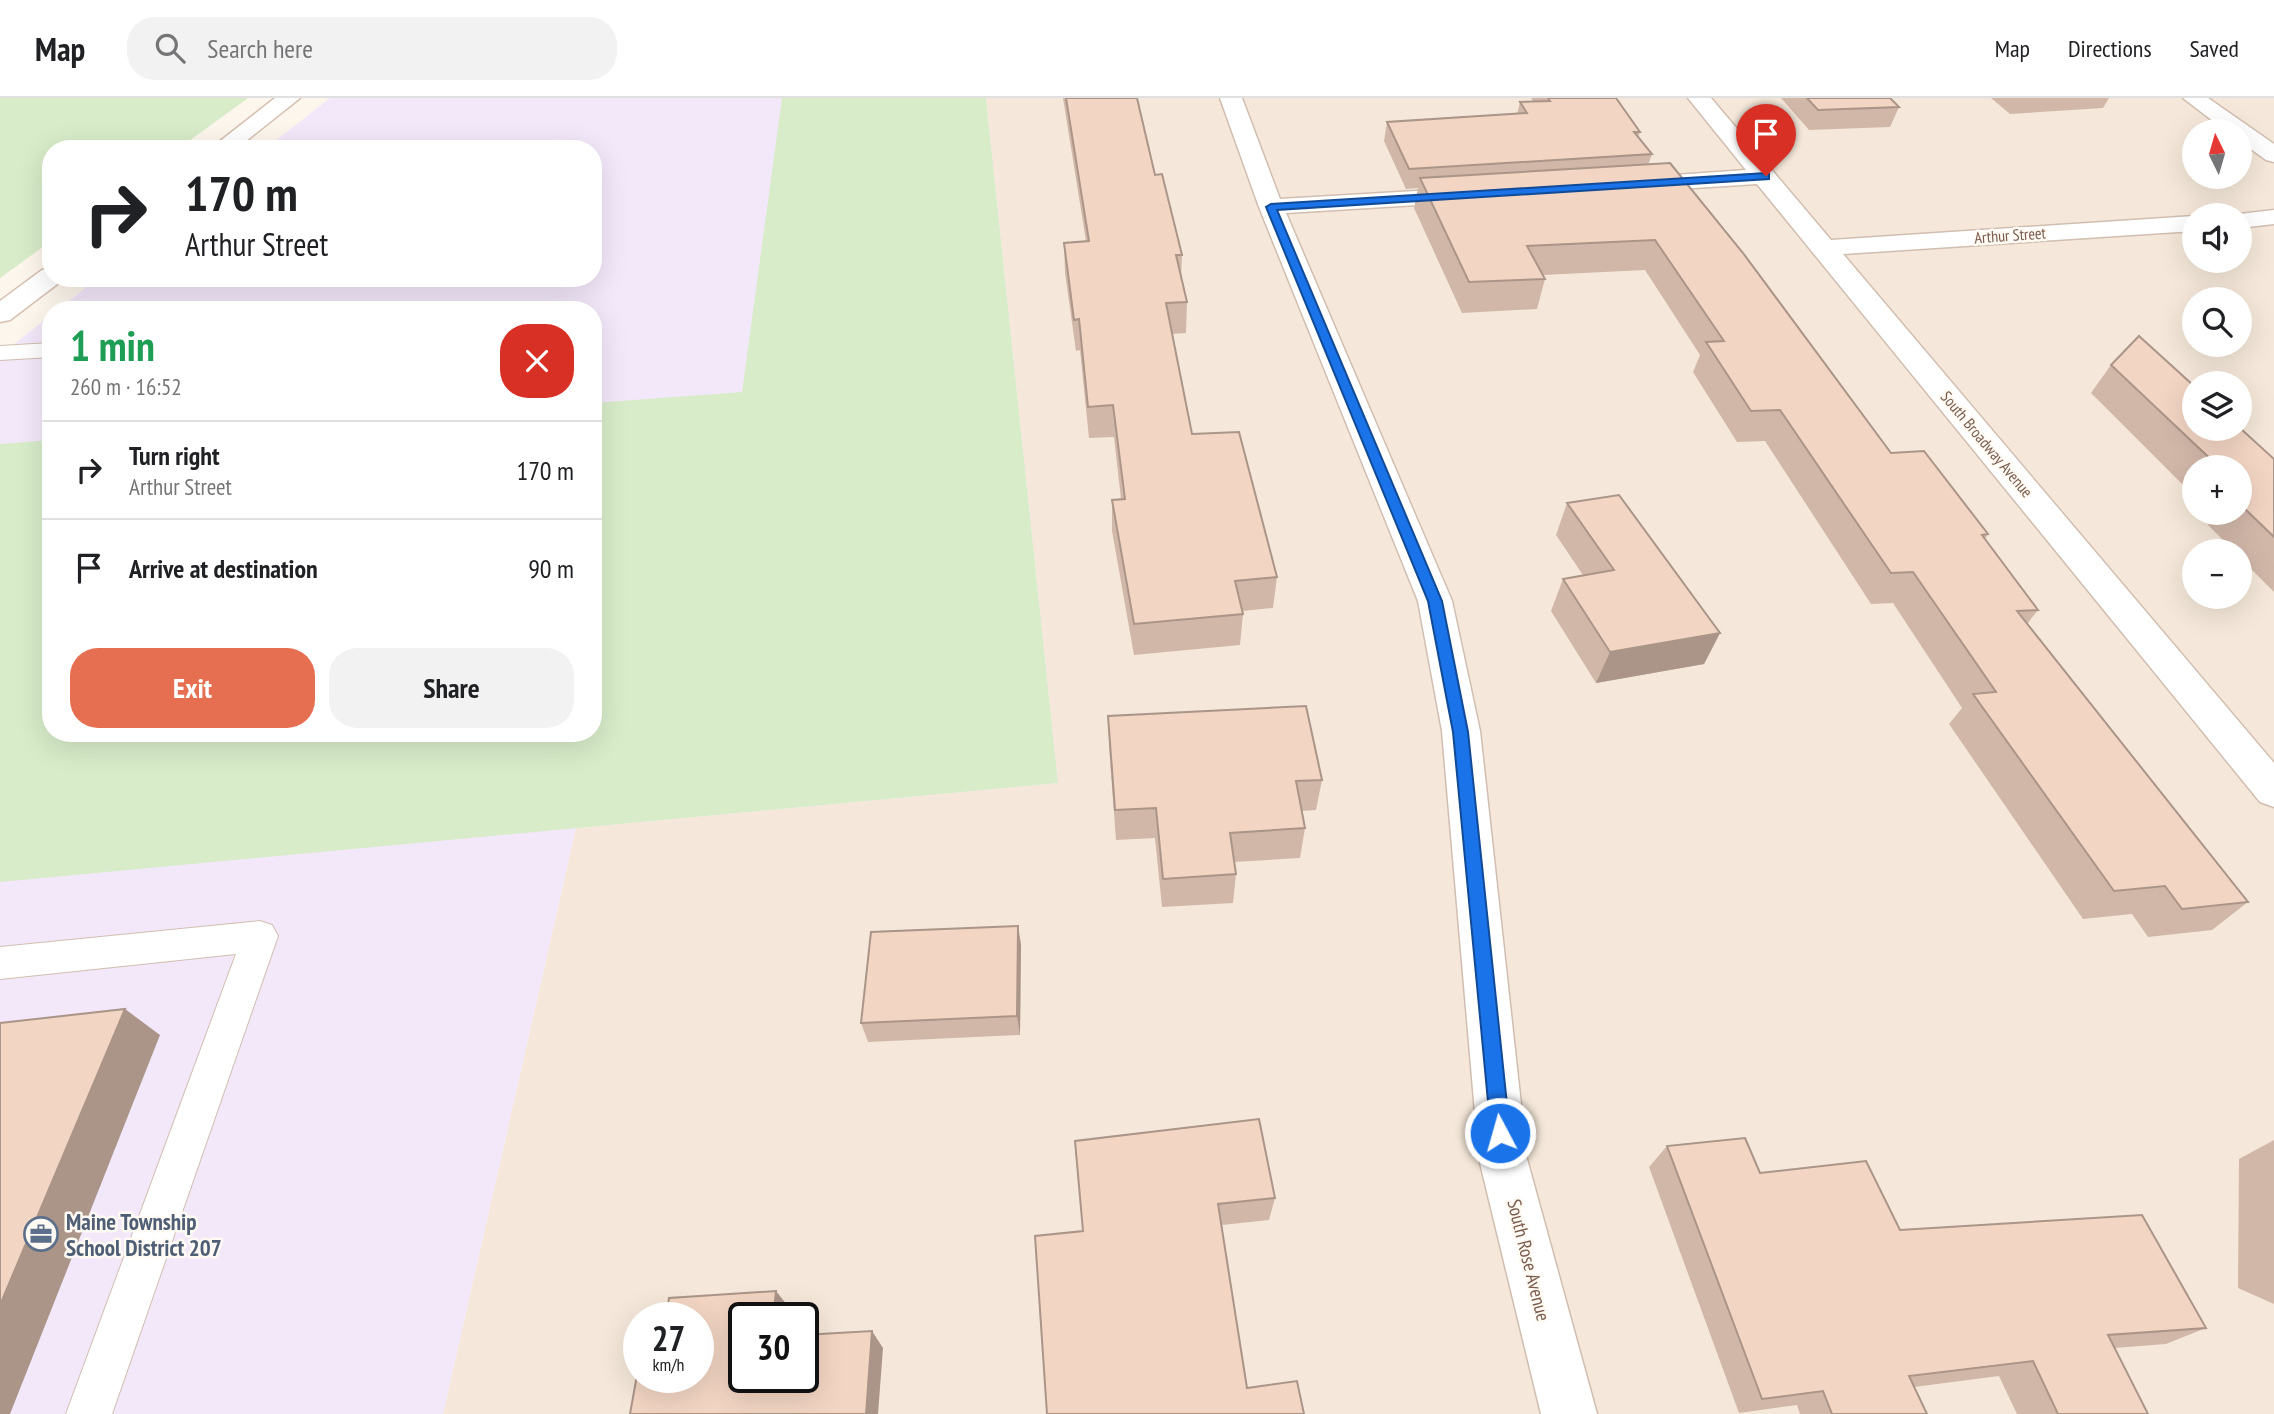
<!DOCTYPE html>
<meta charset="utf-8">
<style>
:root{--surface:#fff;--page:#f2f2f2;--text:#202124;--muted:#757577;--line:#e0e0e0;--accent:#e76f51}
body{margin:0;font-family:"PT Sans Narrow",sans-serif;background:var(--page);color:var(--text);height:100vh;display:flex;flex-direction:column;font-size:26px;white-space:nowrap}
*{box-sizing:border-box;margin:0}
p{font-size:23px;color:var(--muted)}
.icon{flex:none;width:38px;height:38px;fill:none;stroke:currentColor;stroke-width:2;stroke-linecap:round;stroke-linejoin:round}
.map{position:relative;flex:1;overflow:hidden}
.panel{position:absolute;left:42px;top:203px;width:560px;height:441px;display:flex;flex-direction:column;background:var(--surface);border-radius:28px;box-shadow:0 7px 28px #0002}
.panel>*{flex:none}
.banner{position:absolute;left:42px;top:42px;width:560px;height:147px;border-radius:28px;box-shadow:0 7px 28px #0002;background:#fff;color:var(--text);overflow:hidden}
.needle{width:46px;rotate:355deg}
.controls{position:absolute;left:2182px;top:21px;display:grid;gap:14px}
.controls a{display:grid;place-items:center;width:70px;height:70px;border-radius:50%;background:var(--surface);box-shadow:0 7px 28px #0002;font-size:35px}
.speed{position:absolute;left:623px;top:1204px;display:flex;gap:14px;font-size:35px;font-weight:700;text-align:center}
.speed>*{display:grid;place-content:center;width:91px;height:91px;border-radius:50%;background:var(--surface);box-shadow:0 7px 28px #0002;line-height:1}
.speed small{font-size:18px;font-weight:400}
.speed .limit{border:4px solid #111;border-radius:10px;background:#fff;color:#111}
.pin{position:absolute;display:grid;place-items:center;width:60px;height:60px;color:#fff;margin:-72px -30px;border-radius:50% 50% 50% 0;rotate:-45deg;box-shadow:0 0 7px #0007}
.pin .icon{rotate:45deg}
.me{position:absolute;width:77px;margin:-38px;rotate:354deg;stroke-linejoin:round;filter:drop-shadow(0 0 5px #0008)}
.turn{display:flex;align-items:center;gap:24px;height:147px;padding:0 28px;font-size:32px}
.turn .icon{width:91px;height:91px;stroke-width:2.5}
.turn b{display:block;font-size:49px;line-height:60px}
.round{display:grid;place-items:center;flex:none;width:74px;height:74px;border-radius:28px;background:var(--page)}
.head{display:flex;align-items:center;justify-content:space-between;height:119px;padding:0 28px}
h1{font-size:42px;font-weight:600;line-height:52px;color:#1e9e55}
.action{display:flex;gap:14px;margin-top:auto;padding:14px 28px}
.action a{flex:1;height:80px;border-radius:28px;background:var(--accent);color:#fff;font-size:28px;font-weight:600;line-height:80px;text-align:center}
.action a+a{background:var(--page);color:var(--text)}
ul{padding:0;list-style:none}
li{display:flex;align-items:center;gap:21px;height:98px;padding:0 28px;border-top:2px solid var(--line)}
li div{flex:1}
li b{display:block;font-size:26px}
li em{font-style:normal}
header{display:flex;align-items:center;gap:42px;box-sizing:border-box;height:98px;padding:0 35px;background:var(--surface);border-bottom:2px solid var(--line)}
header strong{font-size:33px}
nav{display:flex;gap:38px;margin-inline-start:auto;font-size:24px}
.search{width:490px;height:63px;background:var(--page);display:flex;align-items:center;gap:18px;box-sizing:border-box;padding:0 24px;border-radius:28px;color:var(--muted);font-size:26px}
.map>svg:first-child{display:block}
.residential{fill:#f5e8da;fill-rule:evenodd}
.education{fill:#f3e8fa}
.green{fill:#d8ecc9}
.lines{fill:none;stroke-linecap:round;stroke-linejoin:round}
.lane-casing{stroke:#d1beb0;stroke-width:2}
.street-casing{stroke:#d1beb0;stroke-width:3}
.secondary-casing{stroke:#d6c0b0;stroke-width:3}
.lane{fill:#fff;fill-rule:evenodd}
.street{fill:#fff;fill-rule:evenodd}
.secondary{fill:#fff;fill-rule:evenodd}
.wall{fill:#d1b7a8}
.shaded-wall{fill:#aa9588}
.building{fill:#f3d5c3;stroke:#aa9588;stroke-width:2}
.route{fill:#1a73e8;stroke:#114b97;stroke-width:2}
.labels{text-anchor:middle;dominant-baseline:central;stroke-width:5;stroke-linejoin:round;paint-order:stroke}
.far-street-label{font-size:16px;fill:#7a5c4d;stroke:#fffaf3}
.street-label{font-size:19px;fill:#7a5c4d;stroke:#fffaf3}
.near-service-label{font-size:23px;font-weight:bold;fill:#4e5e75;stroke:#fffaf3;text-anchor:start}
</style>
<header>
<strong>Map</strong>
<div class="search"><svg class="icon" aria-label="search" viewBox="0 0 24 24"><circle cx="10" cy="10" r="6"/><path d="M15 15l6 6"/></svg>Search here</div>
<nav><a>Map</a><a>Directions</a><a>Saved</a></nav>
</header>
<div class="map">
<svg width="2274" height="1316" viewBox="0 0 2274 1316">
<rect width="100%" height="100%" fill="#fdf6ec"/>
<!-- residential -->
<path class="residential" d="M986 0H2274V1316H443L576 730 1058 685ZM2194 33H2240V79H2194ZM2194 117H2240V163H2194ZM2194 201H2240V247H2194ZM2194 285H2240V331H2194ZM2194 369H2240V415H2194ZM2194 453H2240V499H2194ZM639 1220H698V1279H639ZM744 1220H803V1279H744Z"/>
<!-- education -->
<polygon class="education" points="330,0 986,0 1058,685 576,730 443,1316 0,1316 0,257 51,217 51,635 593,635 593,212 58,212 98,180 593,180 593,51 265,51"/>
<!-- green -->
<g class="green">
<polygon points="0,0 248,0 178,51 51,51 51,143 0,180"/>
<polygon points="782,0 986,0 1058,685 0,784 0,346 51,342 51,635 593,635 593,305 742,294"/>
</g>
<g class="lines">
<!-- lane casing -->
<g class="lane-casing">
<g id="lane">
<polygon points="51,245 51,259 0,262 0,248"/>
<polygon points="260,823 272,827 278,838 112,1316 66,1316 236,856 0,881 0,849"/>
</g>
</g>
<!-- street casing -->
<g class="street-casing">
<g id="street">
<polygon points="1220,0 1242,0 1280,101 1467,90 1476,92 1479,97 1476,102 1467,104 1286,115 1452,503 1480,633 1527,1061 1597,1316 1541,1316 1479,1061 1442,633 1418,503 1259,109"/>
<polygon points="1688,0 1711,0 1831,142 2194,118 2194,133 1843,156 2274,665 2274,709 2260,704 1757,86 1632,94 1623,92 1620,87 1623,82 1632,80 1746,72"/>
<polygon points="2183,0 2208,0 2274,46 2274,64 2266,62 2240,43 2240,33 2226,33"/>
<polygon points="2274,112 2274,126 2240,130 2240,117 2231,117"/>
</g>
</g>
<!-- secondary casing -->
<g class="secondary-casing">
<g id="secondary">
<polygon points="275,0 300,0 236,51 210,51"/>
<polygon points="51,170 51,180 63,180 60,184 10,222 0,224 0,203 42,172"/>
</g>
</g>
<!-- lane -->
<use href="#lane" class="lane"/>
<!-- street -->
<use href="#street" class="street"/>
<!-- secondary -->
<use href="#secondary" class="secondary"/>
</g>
<!-- wall -->
<g class="wall">
<polygon points="1063,0 1137,0 1155,77 1182,157 1181,181 1187,204 1186,235 1172,236 1192,336 1277,479 1273,510 1242,513 1243,516 1240,547 1134,557 1112,433 1112,402 1121,401 1114,339 1089,340 1080,252 1076,253 1065,175 1064,145 1086,143"/>
<polygon points="1531,0 1616,0 1640,34 1638,39 1652,56 1648,67 1891,355 1988,436 1985,441 2038,512 2027,526 2248,804 2212,832 2148,839 2132,816 2083,821 1949,626 1962,610 1893,505 1871,506 1765,343 1737,344 1693,274 1700,257 1645,172 1543,177 1545,181 1537,211 1462,215 1414,110 1418,90 1406,91 1384,43 1387,24 1517,16 1520,4 1534,4"/>
<polygon points="1781,0 1890,0 1899,9 1890,29 1809,32"/>
<polygon points="1991,0 2109,0 2103,10 2010,16"/>
<polygon points="2111,267 2274,361 2274,494 2240,460 2240,453 2234,453 2208,427 2215,418 2212,415 2240,415 2240,369 2194,369 2194,398 2091,295"/>
<polygon points="1567,405 1720,535 1704,566 1596,585 1551,513 1563,481 1583,477 1556,437"/>
<polygon points="1108,618 1322,682 1316,712 1302,713 1305,730 1300,760 1234,764 1236,776 1233,805 1162,809 1155,740 1116,742 1109,649"/>
<polygon points="1018,828 1021,847 1020,937 868,944 861,925"/>
<polygon points="2274,1042 2274,1206 2238,1190 2239,1061"/>
<polygon points="1075,1043 1275,1100 1269,1122 1222,1127 1247,1290 1304,1316 1047,1316 1083,1133"/>
<polygon points="1667,1048 1760,1075 1900,1132 2206,1230 2166,1246 2114,1250 2148,1316 2017,1316 1999,1278 1914,1289 1927,1316 1800,1316 1797,1307 1739,1315 1649,1069"/>
</g>
<!-- shaded-wall -->
<g class="shaded-wall">
<polygon points="1720,535 1704,566 1596,585 1610,554"/>
<polygon points="1018,828 1021,847 1020,937 1017,918"/>
<polygon points="125,911 160,937 10,1316 0,1316 0,1207"/>
<polygon points="776,1193 791,1212 790,1220 773,1220"/>
<polygon points="872,1233 883,1250 878,1316 866,1316"/>
</g>
<!-- building -->
<g class="building">
<polygon points="1066,0 1137,0 1155,77 1162,76 1182,157 1176,157 1187,204 1166,205 1192,336 1239,334 1277,479 1235,483 1243,516 1134,526 1112,402 1125,401 1113,307 1088,309 1079,221 1074,222 1064,145 1089,143"/>
<polygon points="1548,0 1616,0 1640,34 1634,34 1652,56 1409,71 1387,24 1527,15 1520,4 1550,3"/>
<polygon points="1807,0 1890,0 1899,9 1818,12"/>
<polygon points="1670,65 1743,155 1891,355 1924,353 1988,436 1982,437 2038,512 2017,513 2248,804 2182,811 2165,788 2114,793 1973,596 1996,594 1913,474 1891,475 1780,312 1751,313 1706,244 1724,243 1655,142 1527,148 1545,181 1469,184 1420,80"/>
<polygon points="2139,238 2194,288 2194,331 2240,331 2240,330 2274,361 2274,439 2240,406 2240,398 2248,397 2240,390 2240,369 2219,369 2111,267"/>
<polygon points="1619,397 1720,535 1610,554 1563,481 1614,472 1567,405"/>
<polygon points="1306,608 1322,682 1296,683 1305,730 1230,735 1236,776 1163,781 1156,710 1115,712 1108,618"/>
<polygon points="1018,828 1017,918 861,925 871,834"/>
<polygon points="125,911 0,1207 0,925"/>
<polygon points="1259,1021 1275,1100 1218,1106 1247,1290 1297,1283 1304,1316 1047,1316 1035,1138 1083,1133 1075,1043"/>
<polygon points="1745,1040 1760,1075 1866,1063 1900,1132 2142,1117 2206,1230 2108,1237 2148,1316 2058,1316 2033,1263 1909,1278 1927,1316 1832,1316 1823,1293 1762,1301 1667,1048"/>
<polygon points="776,1193 773,1220 744,1220 744,1279 803,1279 803,1237 872,1233 866,1316 630,1316 639,1266 639,1279 698,1279 698,1220 666,1220 669,1200"/>
</g>
<!-- route -->
<polygon class="route" points="1766,75 1769,76 1769,81 1277,112 1442,503 1468,634 1510,1035 1507,1042 1500,1044 1493,1042 1491,1035 1453,634 1428,503 1266,109 1271,106"/>
<!-- icons -->
<defs>
<g id="office-ring" transform="scale(1.75)"><circle r="9.5" fill="#fffaf3" stroke="#5c6f8a" stroke-width="1.5"/><path d="M-6-3h4V-5.5h4V-3h4V5H-6ZM-1-4.5V-3h2v-1.5ZM-6 0V1H6V0Z" fill="#5c6f8a"/></g>
</defs>
<g fill-rule="evenodd">
<use href="#office-ring" x="41" y="1136"/>
</g>
<g class="labels">
<!-- far-street labels -->
<g class="far-street-label">
<text transform="translate(2010 137) rotate(-4)">Arthur Street</text>
<text transform="translate(1987 346) rotate(50)">South Broadway Avenue</text>
</g>
<!-- street labels -->
<g class="street-label">
<text transform="translate(1529 1162) rotate(76)">South Rose Avenue</text>
</g>
<!-- near-service labels -->
<g class="near-service-label">
<text x="66" y="1123">Maine Township<tspan x="66" dy="26">School District 207</tspan></text>
</g>
</g>
</svg>
<div class="controls">
<a><svg class="needle" viewBox="-14 -14 28 28"><path d="M0-13l5 13h-10z" fill="#e53935"/><path d="M0 13l5-13h-10z" fill="#757577"/></svg></a>
<a><svg class="icon" aria-label="sound" viewBox="0 0 24 24"><path d="M4 9h4l5-4v14l-5-4H4zM17 9q2 3 0 6"/></svg></a>
<a><svg class="icon" aria-label="search" viewBox="0 0 24 24"><circle cx="10" cy="10" r="6"/><path d="M15 15l6 6"/></svg></a>
<a><svg class="icon" aria-label="layers" viewBox="0 0 24 24"><path d="M12 4l9 5-9 5-9-5zM3 14l9 5 9-5"/></svg></a>
<a>+</a>
<a>−</a>
</div>
<div class="speed"><div>27<small>km/h</small></div><div class="limit">30</div></div>
<div class="pin" style="left:1766px;top:78px;background:#d93025"><svg class="icon" aria-label="arrive" viewBox="0 0 24 24"><path d="M6 21V4h12l-3 4 3 4H6"/></svg></div>
<svg class="me" style="left:1500px;top:1035px" viewBox="-20 -20 40 40"><circle r="17" fill="#1a73e8" stroke="#fff" stroke-width="3"/><path d="M0-11L8 9 0 5-8 9z" fill="#fff"/></svg>
<div class="banner">
<div class="turn"><svg class="icon" aria-label="right" viewBox="0 0 24 24"><path d="M7 20v-9h11M14 6l5 5-5 5"/></svg><div><b>170 m</b>Arthur Street</div></div>
</div>
<section class="panel">
<div class="head"><div><h1>1 min</h1><p>260 m · 16:52</p></div><a class="round" style="background:#d93025;color:#fff"><svg class="icon" aria-label="close" viewBox="0 0 24 24"><path d="M6 6l12 12M18 6L6 18"/></svg></a></div>
<ul>
<li><svg class="icon" aria-label="right" viewBox="0 0 24 24"><path d="M7 20v-9h11M14 6l5 5-5 5"/></svg><div><b>Turn right</b><p>Arthur Street</p></div><em>170 m</em></li>
<li><svg class="icon" aria-label="arrive" viewBox="0 0 24 24"><path d="M6 21V4h12l-3 4 3 4H6"/></svg><div><b>Arrive at destination</b></div><em>90 m</em></li>
</ul>
<div class="action"><a>Exit</a><a>Share</a></div>
</section>
</div>
